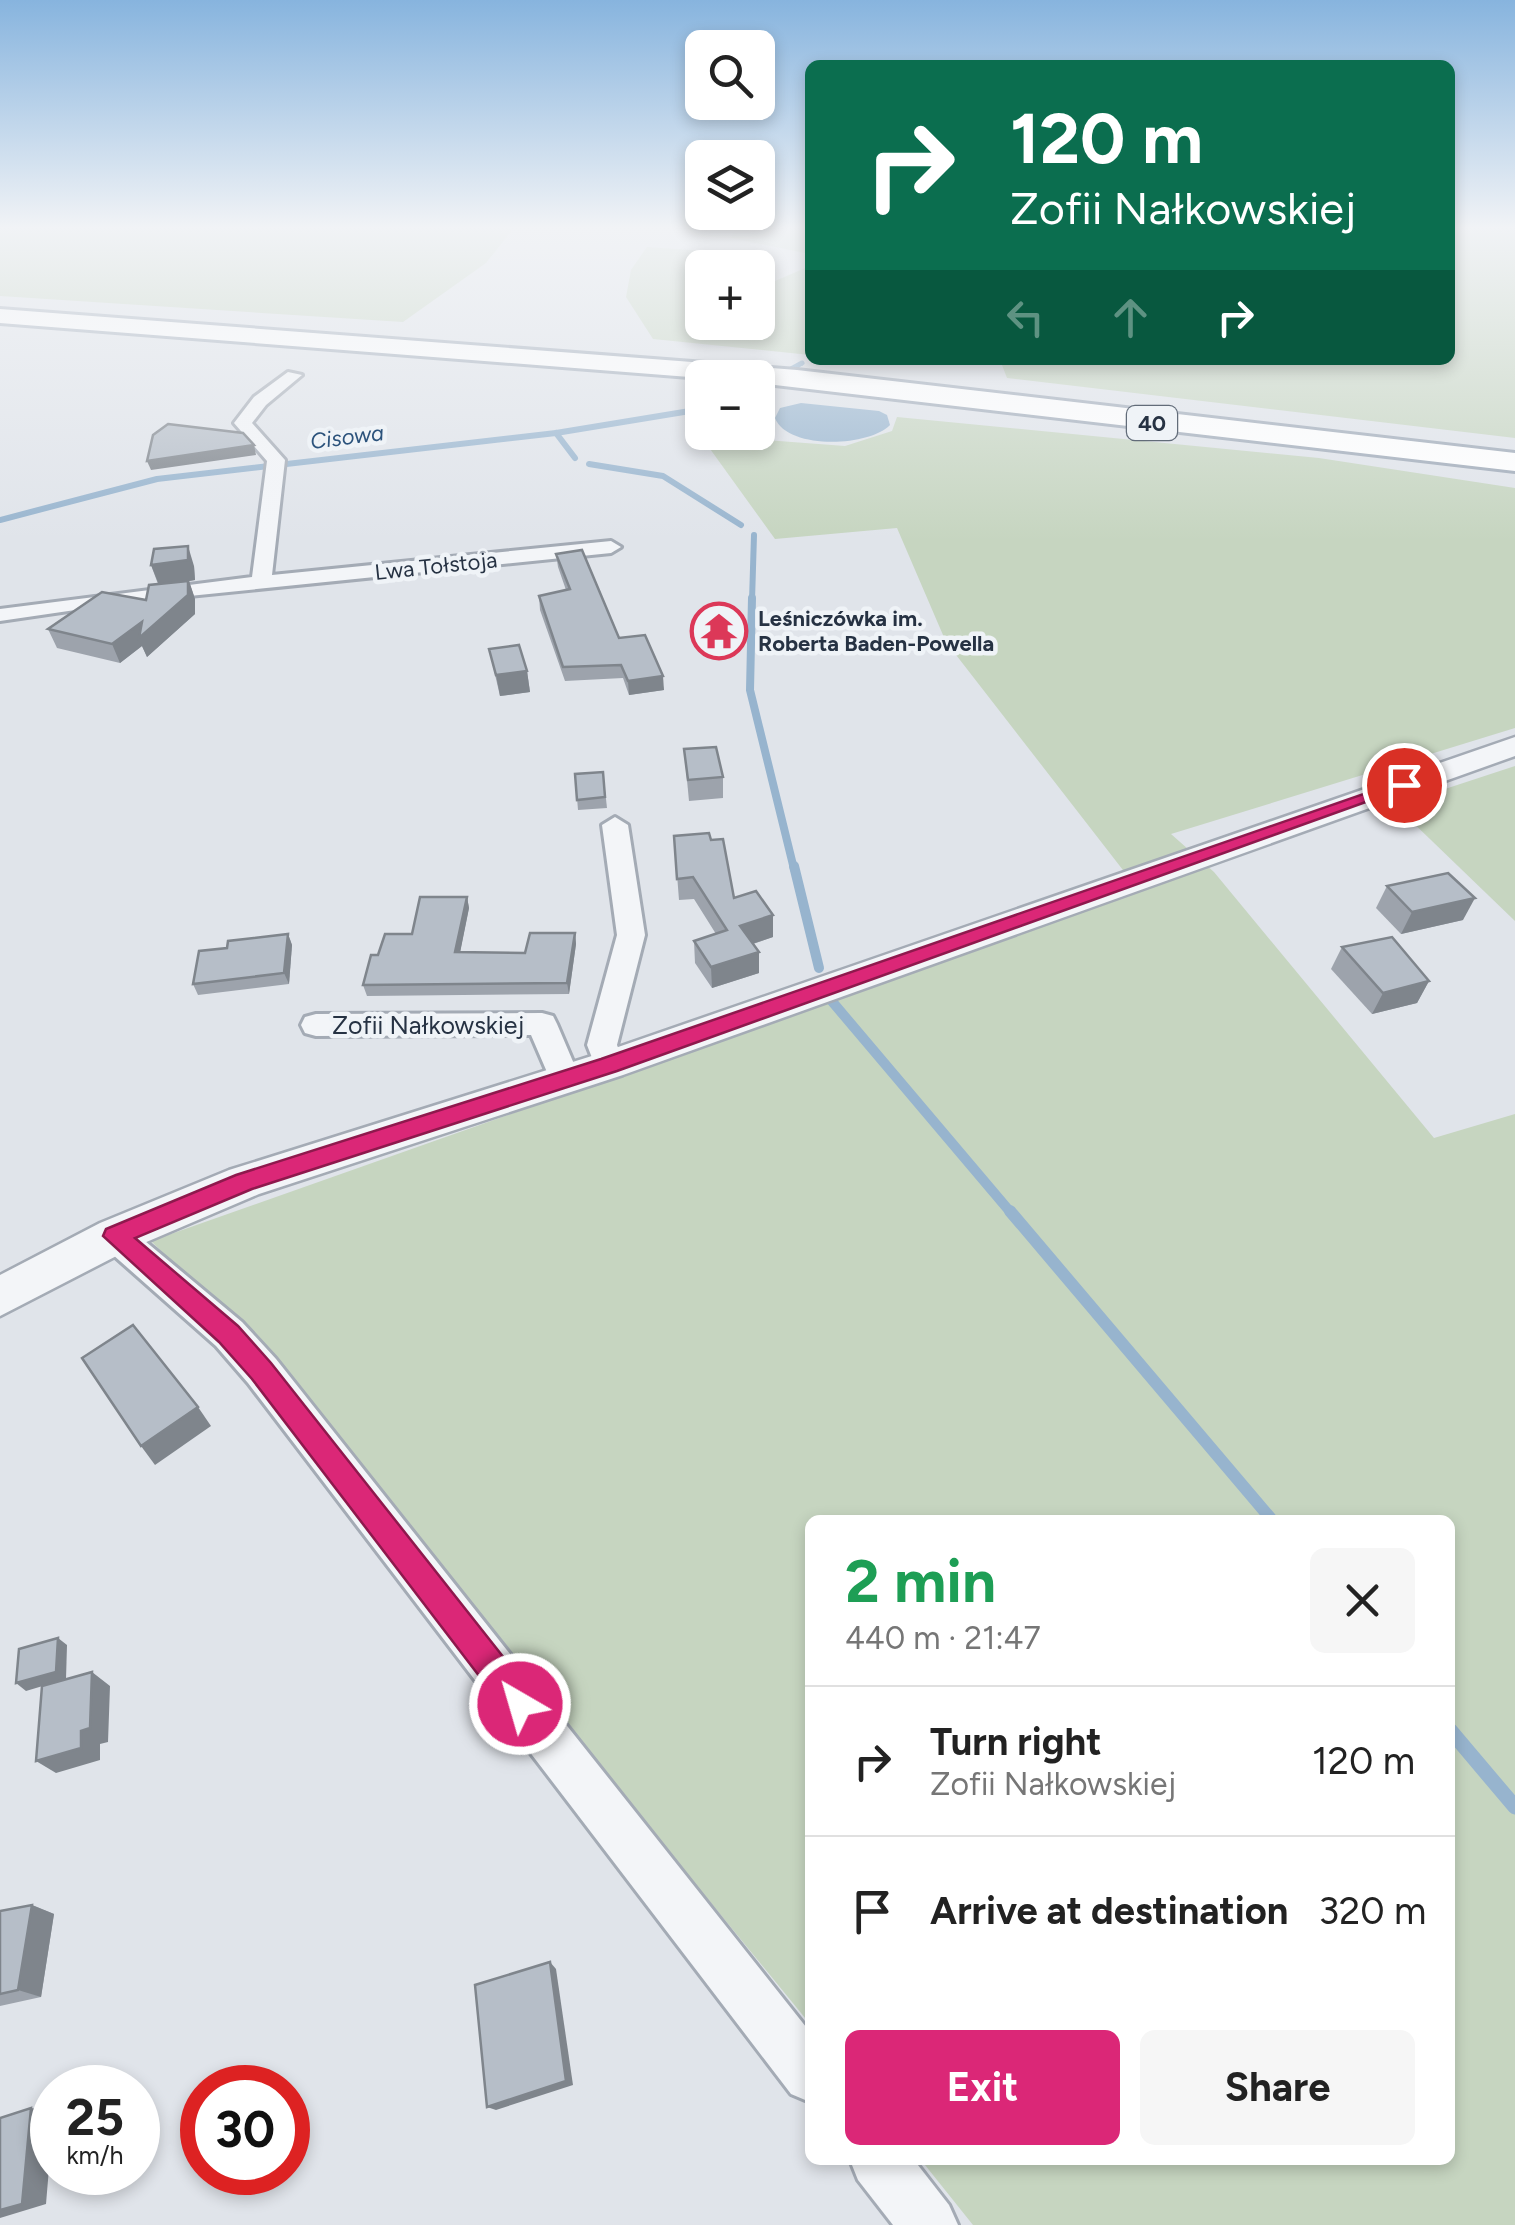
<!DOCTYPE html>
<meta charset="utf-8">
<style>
:root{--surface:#fff;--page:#f6f6f6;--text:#222;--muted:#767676;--line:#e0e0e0;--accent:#db2777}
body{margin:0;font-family:Figtree,sans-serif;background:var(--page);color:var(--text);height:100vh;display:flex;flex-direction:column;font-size:38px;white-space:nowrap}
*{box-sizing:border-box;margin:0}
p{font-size:32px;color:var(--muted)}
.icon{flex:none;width:55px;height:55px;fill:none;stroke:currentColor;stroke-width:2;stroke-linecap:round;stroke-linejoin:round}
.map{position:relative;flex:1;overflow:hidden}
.side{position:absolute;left:805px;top:1515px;width:650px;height:650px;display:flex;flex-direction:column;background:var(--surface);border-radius:15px;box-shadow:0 5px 15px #0003}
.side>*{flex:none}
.top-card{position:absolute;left:805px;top:60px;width:650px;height:305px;border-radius:15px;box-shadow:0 5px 15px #0003;background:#0b6e4f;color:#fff;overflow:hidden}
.controls{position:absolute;left:685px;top:30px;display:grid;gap:20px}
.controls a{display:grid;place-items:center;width:90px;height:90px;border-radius:15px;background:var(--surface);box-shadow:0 5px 15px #0003;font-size:50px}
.speed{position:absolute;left:30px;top:2065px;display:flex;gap:20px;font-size:50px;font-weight:700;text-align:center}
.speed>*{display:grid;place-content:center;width:130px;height:130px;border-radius:50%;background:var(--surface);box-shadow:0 5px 15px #0003;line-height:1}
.speed small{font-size:25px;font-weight:400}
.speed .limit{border:15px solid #d22;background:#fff;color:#111}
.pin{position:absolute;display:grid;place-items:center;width:85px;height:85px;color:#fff;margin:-42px;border:5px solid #fff;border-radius:50%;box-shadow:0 2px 10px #0007}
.me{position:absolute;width:110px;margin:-55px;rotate:322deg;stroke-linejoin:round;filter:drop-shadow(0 0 8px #0008)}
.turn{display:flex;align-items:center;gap:35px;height:210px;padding:0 40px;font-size:45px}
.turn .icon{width:130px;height:130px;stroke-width:2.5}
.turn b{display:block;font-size:70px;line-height:85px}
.lanes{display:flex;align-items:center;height:95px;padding:0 40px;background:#0003;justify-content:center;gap:50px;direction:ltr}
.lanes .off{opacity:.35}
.round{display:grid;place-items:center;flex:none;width:105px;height:105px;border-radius:15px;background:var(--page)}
.head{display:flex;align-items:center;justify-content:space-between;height:170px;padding:0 40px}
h1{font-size:60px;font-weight:700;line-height:75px;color:#1e9e55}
.action{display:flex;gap:20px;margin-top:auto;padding:20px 40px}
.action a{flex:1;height:115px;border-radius:15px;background:var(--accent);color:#fff;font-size:40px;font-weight:700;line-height:115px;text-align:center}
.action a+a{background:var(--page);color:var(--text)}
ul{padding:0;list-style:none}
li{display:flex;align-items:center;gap:30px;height:150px;padding:0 40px;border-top:2px solid var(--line)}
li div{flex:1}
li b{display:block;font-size:38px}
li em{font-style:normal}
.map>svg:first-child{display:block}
.green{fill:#c6d5c0}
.water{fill:#97b4ce}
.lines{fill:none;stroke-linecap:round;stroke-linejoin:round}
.stream-far5{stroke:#97b4ce;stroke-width:5}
.stream-far4{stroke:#97b4ce;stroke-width:6}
.stream-far3{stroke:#97b4ce;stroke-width:8}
.stream-far2{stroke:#97b4ce;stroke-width:10}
.stream-far1{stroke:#97b4ce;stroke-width:12}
.stream{stroke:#97b4ce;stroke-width:15}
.minor-casing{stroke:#a4abb5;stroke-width:6}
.tertiary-casing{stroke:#a4abb5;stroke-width:5}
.primary-casing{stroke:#9ea9b7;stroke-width:6}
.minor{fill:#f3f5f8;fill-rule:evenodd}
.tertiary{fill:#f3f5f8;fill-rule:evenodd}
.primary{fill:#fff;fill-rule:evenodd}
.wall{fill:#9da3ac}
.shaded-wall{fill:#7f858c}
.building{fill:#b6bec8;stroke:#7f858c;stroke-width:2.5}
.route{fill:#db2777;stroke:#8e194d;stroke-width:2.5}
.labels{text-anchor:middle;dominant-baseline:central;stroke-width:9;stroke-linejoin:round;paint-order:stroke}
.shield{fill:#eff3f7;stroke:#626c79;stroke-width:2.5}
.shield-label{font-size:22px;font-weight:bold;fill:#263243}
.far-water-label{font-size:22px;font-style:italic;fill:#2c537c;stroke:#eff3f7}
.far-street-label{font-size:22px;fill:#263243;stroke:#eff3f7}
.far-poi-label{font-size:22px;font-weight:bold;fill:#263243;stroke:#eff3f7;text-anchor:start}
.street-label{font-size:25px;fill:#263243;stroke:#eff3f7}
</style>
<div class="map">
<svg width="1515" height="2225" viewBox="0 0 1515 2225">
<rect width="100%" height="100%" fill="#e0e4ea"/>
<!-- green -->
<g class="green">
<polygon points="0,229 513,229 486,263 403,322 0,296"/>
<polygon points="735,229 810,229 810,254 731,238"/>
<polygon points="1450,229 1515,229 1515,438 1007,378 1000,360 1450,360"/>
<polygon points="647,247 734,253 750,267 702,268 702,322 758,322 758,274 768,284 810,266 810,355 653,339 626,297 631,270"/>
<polygon points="897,417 1319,458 1515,488 1515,728 1171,834 1214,872 1434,1138 1515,1114 1515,2225 973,2225 921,2160 1450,2160 1450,1520 810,1520 810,2024 251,1341 151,1241 1140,892 946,642 897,528 775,539 700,435 845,446 892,431"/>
<polygon points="1515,766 1515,921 1404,814 1445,789"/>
</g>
<!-- water -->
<path class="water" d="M801 403 879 411 887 415 890 425C869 447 787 450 775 418L780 408Z"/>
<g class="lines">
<!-- stream-far5 -->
<polyline class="stream-far5" points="758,387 802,363"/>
<!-- stream-far4 -->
<g class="stream-far4">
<polyline points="556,433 575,458"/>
<polyline points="589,464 663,476 741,525"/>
<polyline points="0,520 157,479 556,433 702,409"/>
<polyline points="752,601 754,535"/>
</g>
<!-- stream-far3 -->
<polyline class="stream-far3" points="752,598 750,690 794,869"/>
<!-- stream-far2 -->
<g class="stream-far2">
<polyline points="794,866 819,968"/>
<polyline points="830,999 1012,1214"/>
</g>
<!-- stream-far1 -->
<polyline class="stream-far1" points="1010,1211 1272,1520"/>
<!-- stream -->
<polyline class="stream" points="1450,1730 1515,1807"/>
<!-- minor casing -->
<g class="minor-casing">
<g id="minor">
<polygon points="288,372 302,375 266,405 252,423 285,460 272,575 611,541 621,547 611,553 130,602 0,621 0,609 252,577 267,461 234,423 254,397"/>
<polygon points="615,817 628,825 645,935 617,1045 625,1065 620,1073 598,1073 587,1045 617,935 602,825"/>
<polygon points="542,1013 553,1016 557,1024 580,1078 575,1086 553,1086 531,1035 316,1036 305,1033 301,1025 305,1017 316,1014"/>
<polygon points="115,1222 127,1226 242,1322 276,1359 810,2032 810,2102 791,2094 248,1383 216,1346 103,1246 97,1236 103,1226"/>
<polygon points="850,2160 914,2160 949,2205 958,2225 893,2225 858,2180"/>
</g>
</g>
<!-- tertiary casing -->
<g class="tertiary-casing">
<polygon id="tertiary" points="1515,737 1515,756 623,1075 259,1194 130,1249 0,1316 0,1275 100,1223 229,1170 595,1055"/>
</g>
<!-- primary casing -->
<g class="primary-casing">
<polygon id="primary" points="0,309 797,370 1515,453 1515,471 758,383 758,378 702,378 0,323"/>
</g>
<!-- minor -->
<use href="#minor" class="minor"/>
<!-- tertiary -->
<use href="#tertiary" class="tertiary"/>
<!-- primary -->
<use href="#primary" class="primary"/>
</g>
<!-- wall -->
<g class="wall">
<polygon points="556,554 619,638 664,690 629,695 623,678 565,681 540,610 539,596 566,590 558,567"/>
<polygon points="151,565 194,566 195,580 189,581 195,599 195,614 147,657 142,646 120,663 57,648 48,629 146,600 158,584"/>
<polygon points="489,649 527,671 530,692 500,696"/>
<polygon points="684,749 723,777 723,798 689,801"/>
<polygon points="603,772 607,808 578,810 575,774"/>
<polygon points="674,836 711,840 734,898 773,937 753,944 759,973 712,988 695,963 694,941 716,934 694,899 679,900"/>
<polygon points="1387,886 1463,920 1401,934 1376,908"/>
<polygon points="467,897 469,908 460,952 525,953 575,933 576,944 569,994 367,996 363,985 378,955"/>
<polygon points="288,934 292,945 289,984 198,995 193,984 227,948"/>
<polygon points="1342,947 1429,981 1417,1003 1372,1014 1331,969"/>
<polygon points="32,1905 54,1914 41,1997 0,2006 0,1911"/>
</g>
<!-- shaded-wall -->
<g class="shaded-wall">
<polygon points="254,445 256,455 151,470 147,461"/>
<polygon points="188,546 194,566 195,580 189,581 195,599 195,614 147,657 142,646 120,663 112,644 142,622 159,585 151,565"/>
<polygon points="527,671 530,692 500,696 496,675"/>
<polygon points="663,676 664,690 629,695 628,681"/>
<polygon points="467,897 469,908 458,963 455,952"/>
<polygon points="1475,898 1463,920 1401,934 1412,912"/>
<polygon points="773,915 773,937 740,948 740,926"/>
<polygon points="575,933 576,944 569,994 567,983"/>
<polygon points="288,934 292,945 289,984 284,973"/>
<polygon points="759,952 759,973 712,988 711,967"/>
<polygon points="1429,981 1417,1003 1372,1014 1383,993"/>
<polygon points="198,1407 211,1426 155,1465 141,1446"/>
<polygon points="58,1638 67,1645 66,1679 26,1691 16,1683"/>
<polygon points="92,1672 110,1686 108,1742 100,1744 100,1760 56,1773 36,1761 81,1731"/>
<polygon points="32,1905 54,1914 41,1997 18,1990"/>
<polygon points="550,1962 556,1969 573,2085 496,2110 487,2107"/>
<polygon points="31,2108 52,2111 52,2132 46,2204 0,2218 0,2210"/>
</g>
<!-- building -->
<g class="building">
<polygon points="168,424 243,433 254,445 147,461 153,435"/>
<polygon points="188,546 188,560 151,565 154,549"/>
<polygon points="582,550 619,638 645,635 663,676 628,681 621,665 563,667 539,596 570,589 556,554"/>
<polygon points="188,581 188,595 139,638 142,622 112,644 48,629 102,592 146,600 149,585"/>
<polygon points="519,645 527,671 496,675 489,649"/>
<polygon points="716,747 723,777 688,780 684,749"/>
<polygon points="603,772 605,797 577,800 575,774"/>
<polygon points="709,833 711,840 723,839 734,898 756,891 773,915 740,926 759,952 711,967 694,941 727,930 693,877 677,879 674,836"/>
<polygon points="1448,873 1475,898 1412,912 1387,886"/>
<polygon points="420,897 467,897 455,952 525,953 530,933 575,933 567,983 363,985 371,955 378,955 385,934 412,934"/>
<polygon points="288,934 284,973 193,984 199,951 227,948 228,941"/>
<polygon points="1392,937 1429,981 1383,993 1342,947"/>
<polygon points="133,1325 198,1407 141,1446 82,1358"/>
<polygon points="58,1638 56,1672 16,1683 19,1649"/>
<polygon points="92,1672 90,1728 81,1731 81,1748 36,1761 42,1686"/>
<polygon points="32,1905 18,1990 0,1994 0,1911"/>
<polygon points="550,1962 566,2081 487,2107 475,1985"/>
<polygon points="31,2108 22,2204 0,2210 0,2118"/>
</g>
<!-- sky -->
<linearGradient id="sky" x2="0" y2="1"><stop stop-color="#87b4de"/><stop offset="0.42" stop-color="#f1f3f6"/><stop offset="1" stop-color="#f1f3f6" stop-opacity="0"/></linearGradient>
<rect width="1515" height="541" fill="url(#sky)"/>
<!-- route -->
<polygon class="route" points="1398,782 1413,785 617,1071 252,1189 135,1238 238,1326 271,1363 531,1692 536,1704 531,1715 520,1720 509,1715 252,1379 219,1342 103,1236 106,1229 236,1175 601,1059"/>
<!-- icons -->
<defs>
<g id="temple-ring" transform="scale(2.875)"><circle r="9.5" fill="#eff3f7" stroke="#dc3858" stroke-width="1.5"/><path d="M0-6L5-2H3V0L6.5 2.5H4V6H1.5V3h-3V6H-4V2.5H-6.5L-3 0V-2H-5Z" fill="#dc3858"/></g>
</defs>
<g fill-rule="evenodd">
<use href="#temple-ring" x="719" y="631"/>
</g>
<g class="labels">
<!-- shield labels -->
<rect class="shield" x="1127" y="406" width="50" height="34" rx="8"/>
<g class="shield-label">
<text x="1152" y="423">40</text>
</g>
<!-- far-water labels -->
<g class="far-water-label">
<text transform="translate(347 437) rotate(-7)">Cisowa</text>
</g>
<!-- far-street labels -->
<g class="far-street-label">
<text transform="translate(436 566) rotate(-6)">Lwa Tołstoja</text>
</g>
<!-- far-poi labels -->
<g class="far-poi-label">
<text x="758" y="618">Leśniczówka im.<tspan x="758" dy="25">Roberta Baden-Powella</tspan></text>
</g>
<!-- street labels -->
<g class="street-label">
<text x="428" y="1025">Zofii Nałkowskiej</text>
</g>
</g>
</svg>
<div class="controls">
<a><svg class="icon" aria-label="search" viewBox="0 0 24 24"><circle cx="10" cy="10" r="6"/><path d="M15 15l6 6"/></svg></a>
<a><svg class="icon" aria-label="layers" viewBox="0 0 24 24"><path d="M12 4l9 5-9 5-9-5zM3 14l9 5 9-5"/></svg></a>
<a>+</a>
<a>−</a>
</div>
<div class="speed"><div>25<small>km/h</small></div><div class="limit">30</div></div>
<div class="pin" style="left:1404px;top:785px;background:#d93025"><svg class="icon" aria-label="arrive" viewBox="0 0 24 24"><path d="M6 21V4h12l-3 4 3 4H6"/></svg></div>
<svg class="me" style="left:520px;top:1704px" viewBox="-20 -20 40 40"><circle r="17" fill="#db2777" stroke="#fff" stroke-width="3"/><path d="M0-11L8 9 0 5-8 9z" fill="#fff"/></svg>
<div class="top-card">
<div class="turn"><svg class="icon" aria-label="right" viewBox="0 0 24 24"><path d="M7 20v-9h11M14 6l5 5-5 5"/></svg><div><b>120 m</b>Zofii Nałkowskiej</div></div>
<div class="lanes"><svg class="icon off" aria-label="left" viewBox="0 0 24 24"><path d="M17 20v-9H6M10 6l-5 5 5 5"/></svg><svg class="icon off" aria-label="ahead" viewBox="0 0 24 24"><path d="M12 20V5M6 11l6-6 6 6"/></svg><svg class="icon" aria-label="right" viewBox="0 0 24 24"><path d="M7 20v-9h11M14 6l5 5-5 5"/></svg></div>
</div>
<section class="side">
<div class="head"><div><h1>2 min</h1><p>440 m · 21:47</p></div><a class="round"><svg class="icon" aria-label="close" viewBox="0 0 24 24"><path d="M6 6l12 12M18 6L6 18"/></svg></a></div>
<ul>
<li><svg class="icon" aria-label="right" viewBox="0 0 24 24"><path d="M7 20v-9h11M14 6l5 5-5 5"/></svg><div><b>Turn right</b><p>Zofii Nałkowskiej</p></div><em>120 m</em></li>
<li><svg class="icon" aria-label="arrive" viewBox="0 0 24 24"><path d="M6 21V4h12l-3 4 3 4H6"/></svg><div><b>Arrive at destination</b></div><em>320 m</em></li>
</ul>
<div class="action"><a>Exit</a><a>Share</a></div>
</section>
</div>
